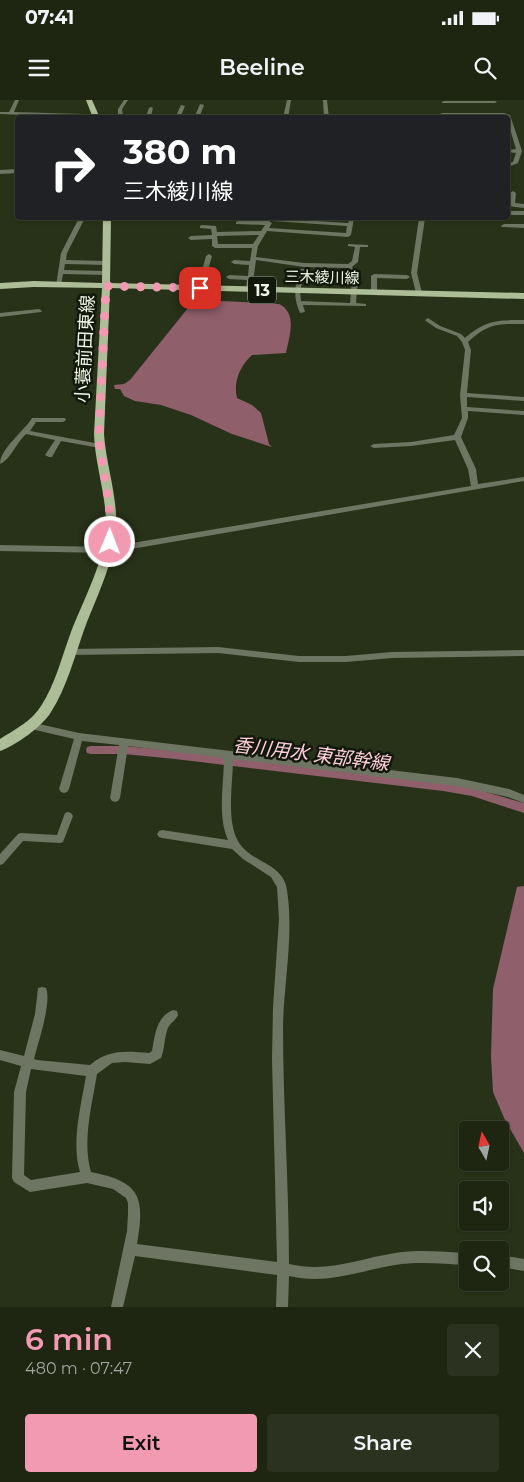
<!DOCTYPE html>
<meta charset="utf-8">
<style>
:root{--surface:#1e2612;--page:#2b3220;--text:#f1f3f6;--muted:#a1a59f;--line:#3c4332;--accent:#f19ab2}
body{margin:0;font-family:Montserrat,"Noto Sans JP",sans-serif;background:var(--page);color:var(--text);height:100vh;display:flex;flex-direction:column;font-size:19px;white-space:nowrap}
*{box-sizing:border-box;margin:0}
p{font-size:16px;color:var(--muted)}
.icon{flex:none;width:28px;height:28px;fill:none;stroke:currentColor;stroke-width:2;stroke-linecap:round;stroke-linejoin:round}
.map{position:relative;height:1207px;overflow:hidden}
.details{display:flex;flex-direction:column;background:var(--surface);flex:1}
.details>*{flex:none}
.top-card{position:absolute;left:15px;top:15px;width:495px;height:105px;border-radius:5px;box-shadow:0 1px 4px #0004,0 0 0 1px var(--line);background:#202124;color:#fff;overflow:hidden}
.needle{width:32px;rotate:351deg}
.buttons{position:absolute;left:459px;top:1021px;display:grid;gap:10px}
.buttons a{display:grid;place-items:center;width:50px;height:50px;border-radius:5px;background:var(--surface);box-shadow:0 1px 4px #0004,0 0 0 1px var(--line);font-size:25px}
.pin{position:absolute;display:grid;place-items:center;width:42px;height:42px;color:#fff;margin:-21px;border-radius:10px;box-shadow:0 2px 8px #0006}
.me{position:absolute;width:55px;margin:-28px;rotate:1deg;stroke-linejoin:round;filter:drop-shadow(0 0 4px #0008)}
.turn{display:flex;align-items:center;gap:18px;height:105px;padding:0 25px;font-size:22px}
.turn .icon{width:65px;height:65px;stroke-width:2.5}
.turn b{display:block;font-size:35px;line-height:42px}
.round{display:grid;place-items:center;flex:none;width:52px;height:52px;border-radius:5px;background:var(--page)}
.headline{display:flex;align-items:center;justify-content:space-between;height:85px;padding:0 25px}
h1{font-size:30px;font-weight:600;line-height:38px;color:var(--accent)}
.cta{display:flex;gap:10px;margin-top:auto;padding:10px 25px}
.cta a{flex:1;height:58px;border-radius:5px;background:var(--accent);color:#111;font-size:20px;font-weight:600;line-height:58px;text-align:center}
.cta a+a{background:var(--page);color:var(--text)}
.status{display:flex;justify-content:space-between;align-items:center;height:35px;padding:0 25px;background:var(--surface);direction:ltr}
.status svg{height:14px;fill:currentColor}
header{display:flex;justify-content:space-between;align-items:center;height:65px;padding:0 25px;background:var(--surface);font-size:22px;font-weight:600}
.map>svg:first-child{display:block}
.water{fill:#905f6c}
.lines{fill:none;stroke-linecap:round;stroke-linejoin:round}
.canal{fill:#905f6c;fill-rule:evenodd}
.street{fill:#6e7563;fill-rule:evenodd}
.primary{fill:#adbd97;fill-rule:evenodd}
.route{stroke:#f19ab2;stroke-width:9;stroke-dasharray:0 16.2}
.labels{text-anchor:middle;dominant-baseline:central;stroke-width:5;stroke-linejoin:round;paint-order:stroke}
.far-street-label{font-size:15px;fill:#eff6e5;stroke:#13180c}
.shield{fill:#13180c;stroke:#adb3a4;stroke-width:1}
.shield-label{font-size:16px;font-weight:bold;fill:#eff6e5}
.street-label{font-size:18px;fill:#eff6e5;stroke:#13180c}
.water-label{font-size:19px;font-style:italic;fill:#ffceda;stroke:#13180c}
</style>
<div class="status"><b>07:41</b><svg viewBox="0 0 49 12"><path d="M0 12V9h3v3zM5 12V6h3v6zM10 12V3h3v9zM15 12V0h3v12zM26 1h20v11H26zM47 4h2v5h-2z"/></svg></div>
<header><svg class="icon" aria-label="menu" viewBox="0 0 24 24"><path d="M4 6h16M4 12h16M4 18h16"/></svg>Beeline<svg class="icon" aria-label="search" viewBox="0 0 24 24"><circle cx="10" cy="10" r="6"/><path d="M15 15l6 6"/></svg></header>
<div class="map">
<svg width="524" height="1207" viewBox="0 0 524 1207">
<rect width="100%" height="100%" fill="#283218"/>
<!-- water -->
<g class="water">
<path d="M202 200 279 204C298 213 289 237 286 253L252 255C240 266 233 282 237 298L252 305 261 313 269 344 272 347 232 334 191 315 161 305 135 301 124 296 120 289H115L114 285 124 284 130 280 192 203Z"/>
<polygon points="524,786 524,1053 505,1020 493,992 491,956 493,889 517,787"/>
</g>
<g class="lines">
<!-- canal -->
<polygon class="canal" points="91,646 124,646 175,651 443,683 472,688 524,703 524,713 472,696 443,691 175,659 124,654 91,654 87,653 86,650 87,647"/>
<!-- street -->
<g class="street">
<polygon points="15,0 19,0 14,12 118,15 118,9 124,0 128,0 122,9 123,16 146,16 149,8 151,7 153,8 151,16 153,18 91,18 0,14 0,12 9,12"/>
<polygon points="287,0 291,0 288,18 283,18"/>
<polygon points="323,0 327,0 329,18 324,18"/>
<polygon points="444,1 495,1 497,2 495,3 442,3 442,2"/>
<polygon points="200,4 204,5 199,18 194,18"/>
<polygon points="181,5 185,6 180,18 175,18"/>
<polygon points="442,13 504,13 510,15 522,51 518,63 508,67 508,64 513,62 516,53 508,52 508,50 516,49 508,22 508,18 503,15 440,15 440,14"/>
<polygon points="18,69 18,73 0,74 0,70"/>
<polygon points="513,91 516,93 515,103 524,104 524,108 508,106 508,102 509,103 510,93"/>
<rect x="508" y="111" width="16" height="4"/>
<polygon points="79,118 85,118 67,153 66,160 106,161 109,163 106,165 65,164 64,170 106,171 109,173 106,175 63,174 61,185 56,186 61,153"/>
<path d="M270 118 348 123 350 118H354L351 135 348 137 267 131 258 146 256 157 304 163 348 164 352 161 355 147 348 146V144L368 145V147H360L358 162 352 167 358 178 356 203 366 204V206L303 205 305 212 300 213C293 197 294 184 301 169H305V173L351 176 347 168 304 167 256 160 252 189 249 191 246 189 247 180 229 179 226 177 229 175 248 176 249 165 234 164 231 162 234 160 250 161 252 148H215L212 146V139L191 140 188 138 191 136 212 135 211 129 200 128V126L202 125 216 126 217 132 261 131 265 125 236 124V122L238 121H269L272 123 269 128 346 133 347 126 272 121 269 119ZM259 135 253 144H218L217 136ZM304 177 352 180 350 203 301 201 300 190Z"/>
<polygon points="419,118 425,118 417,173 422,193 419,195 416,193 411,173"/>
<polygon points="504,124 524,124 524,128 502,127 501,126"/>
<polygon points="209,154 212,156 203,188 198,189 197,188 206,156"/>
<polygon points="374,174 407,175 410,177 407,179 377,178 377,192 374,194 371,192 371,176"/>
<polygon points="39,209 42,211 41,212 0,217 0,213"/>
<path d="M428 218 440 226 461 234 465 238C485 220 498 220 524 220V224C497 224 489 223 468 242L471 250 467 293 524 297V301L467 297V307L524 311V315L468 311V318L461 337 476 369 478 384 524 377V381L108 453 0 451V445L108 447 471 386 468 369 455 340 411 346 374 348 370 346 374 344 411 342 454 335 462 318 460 295 465 250 462 242 457 236 436 228 426 221 425 220Z"/>
<path d="M32 318H65L66 320 63 322H36L30 331 100 344 104 346 100 348 61 341 52 357H49L45 355 55 340 26 334C16 343 11 359 0 364 0 349 23 332 32 318Z"/>
<polygon points="218,547 299,556 346,556 392,552 524,550 524,556 392,558 346,562 299,562 218,553 69,555 65,552 69,549"/>
<path d="M30 622 79 633 457 678 509 689 524 695V703L508 697 457 686 233 659C233 683 226 720 238 741 250 763 283 762 287 790 294 835 284 881 283 926 283 1005 289 1085 289 1164 327 1173 358 1159 395 1153 419 1149 443 1152 468 1153V1165C443 1164 419 1161 395 1165 358 1171 327 1185 289 1176L288 1207H276L277 1175 135 1156 123 1207H111L127 1131 128 1115V1103L126 1098 113 1089 87 1083 30 1092 14 1082 12 1078 14 992 21 966 0 960V950L24 956 35 914 38 888 42 887 46 888C52 902 38 943 34 959L37 960 90 965C108 949 126 951 149 953L152 951C155 935 156 917 173 910L177 911 178 915C176 920 170 923 168 928 164 938 165 948 161 958L150 964 125 962 112 963 97 974C92 1005 82 1041 91 1072 141 1082 145 1097 137 1144L277 1162 272 959 273 907 279 819 277 787 271 777 243 759 232 749 162 738 159 737 157 734 159 731 162 730 228 740C217 715 224 684 224 658L128 646 120 698 118 701 115 702 112 701 110 698 119 645 82 641 69 689 67 692 64 693 61 692 59 689 74 639 27 628 26 626 27 624ZM31 969 86 976C81 1006 71 1042 80 1072L31 1080 24 1075 26 992Z"/>
<polygon points="68,712 71,713 73,716 63,742 60,743 23,741 3,764 0,765 0,754 18,734 21,733 57,735 65,713"/>
<polygon points="500,1155 524,1159 524,1171 500,1167"/>
</g>
<!-- primary -->
<g class="primary">
<polygon points="86,0 92,0 100,18 93,18"/>
<path d="M103 118H111L110 183 524 193V199L110 188 104 334C106 365 118 397 116 429 114 463 96 498 84 530 75 556 66 589 51 612 43 626 15 646 0 651V639C14 630 32 621 41 606 55 585 62 556 71 532 83 501 104 462 106 428 107 397 95 365 94 334L102 188 34 187 0 189V183L34 181 102 183Z"/>
</g>
</g>
<g class="lines">
<!-- route -->
<path class="route" d="M110 442C113 405 101 370 99 334L106 186 200 188"/>
</g>
<g class="labels">
<!-- far-street labels -->
<g class="far-street-label">
<text transform="translate(322 177) rotate(1)">三木綾川線</text>
</g>
<!-- shield labels -->
<rect class="shield" x="248" y="176.5" width="28" height="27" rx="4"/>
<g class="shield-label">
<text x="262" y="190">13</text>
</g>
<!-- street labels -->
<g class="street-label">
<text transform="translate(85 249) rotate(-87)">小蓑前田東線</text>
</g>
<!-- water labels -->
<g class="water-label">
<text transform="translate(311 654) rotate(7)">香川用水 東部幹線</text>
</g>
</g>
</svg>
<div class="buttons">
<a><svg class="needle" viewBox="-14 -14 28 28"><path d="M0-13l5 13h-10z" fill="#e53935"/><path d="M0 13l5-13h-10z" fill="#a1a59f"/></svg></a>
<a><svg class="icon" aria-label="sound" viewBox="0 0 24 24"><path d="M4 9h4l5-4v14l-5-4H4zM17 9q2 3 0 6"/></svg></a>
<a><svg class="icon" aria-label="search" viewBox="0 0 24 24"><circle cx="10" cy="10" r="6"/><path d="M15 15l6 6"/></svg></a>
</div>
<div class="pin" style="left:200px;top:188px;background:#d93025"><svg class="icon" aria-label="arrive" viewBox="0 0 24 24"><path d="M6 21V4h12l-3 4 3 4H6"/></svg></div>
<svg class="me" style="left:110px;top:442px" viewBox="-20 -20 40 40"><circle r="17" fill="#f19ab2" stroke="#fff" stroke-width="3"/><path d="M0-11L8 9 0 5-8 9z" fill="#fff"/></svg>
<div class="top-card">
<div class="turn"><svg class="icon" aria-label="right" viewBox="0 0 24 24"><path d="M7 20v-9h11M14 6l5 5-5 5"/></svg><div><b>380 m</b>三木綾川線</div></div>
</div>
</div>
<section class="details">
<div class="headline"><div><h1>6 min</h1><p>480 m · 07:47</p></div><a class="round"><svg class="icon" aria-label="close" viewBox="0 0 24 24"><path d="M6 6l12 12M18 6L6 18"/></svg></a></div>
<div class="cta"><a>Exit</a><a>Share</a></div>
</section>
